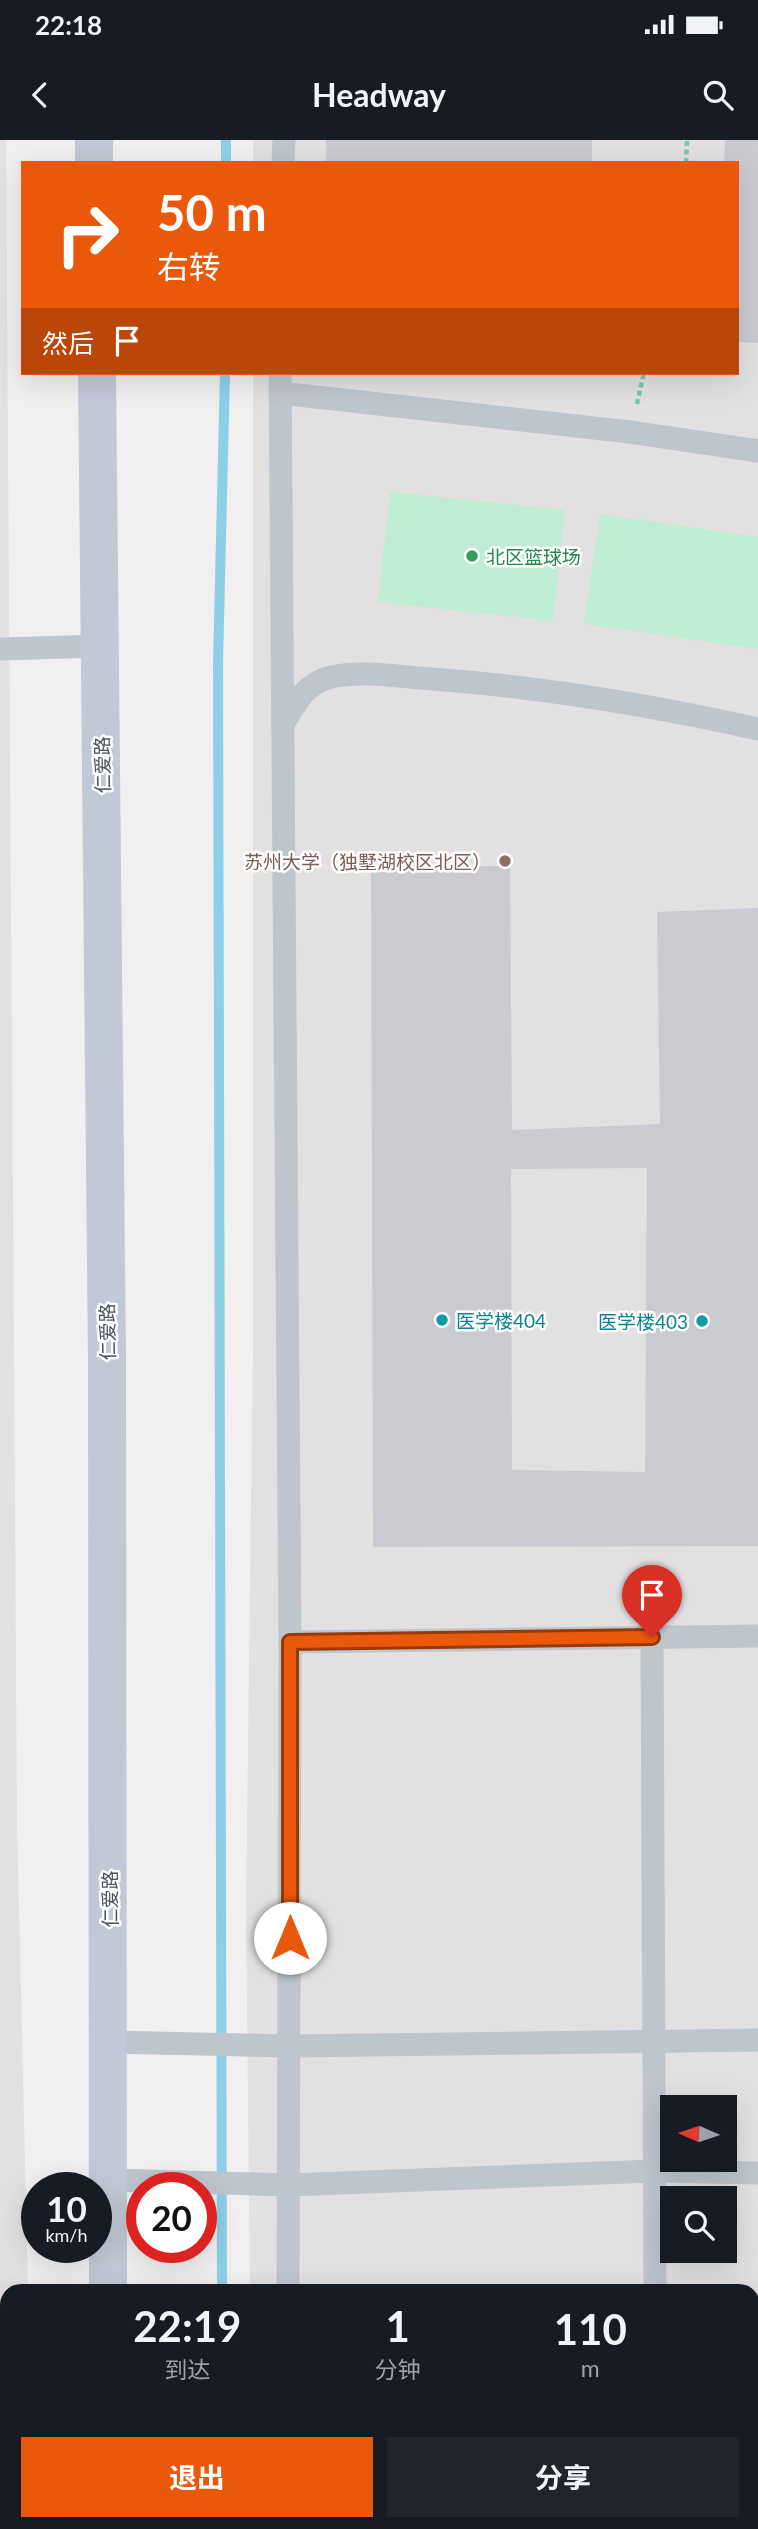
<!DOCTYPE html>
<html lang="zh">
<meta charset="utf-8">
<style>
:root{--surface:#171b24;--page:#20242c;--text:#f1f3f6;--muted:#9ea1a6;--accent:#ea580c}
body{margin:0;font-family:Lato,"Noto Sans SC",sans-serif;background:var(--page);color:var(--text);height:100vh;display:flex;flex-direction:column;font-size:26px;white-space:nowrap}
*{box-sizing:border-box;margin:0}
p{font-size:23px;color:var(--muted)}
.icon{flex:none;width:38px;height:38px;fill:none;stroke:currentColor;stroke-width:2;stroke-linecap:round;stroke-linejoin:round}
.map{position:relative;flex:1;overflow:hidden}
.details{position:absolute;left:0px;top:2144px;width:760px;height:247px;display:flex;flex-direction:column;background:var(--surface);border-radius:21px 21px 0 0;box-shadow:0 7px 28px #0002}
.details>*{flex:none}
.hud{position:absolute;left:21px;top:21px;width:718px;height:214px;border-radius:0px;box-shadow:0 7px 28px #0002;background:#ea580c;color:#fff;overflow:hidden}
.needle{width:46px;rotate:273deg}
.tools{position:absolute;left:660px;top:1955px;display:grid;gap:14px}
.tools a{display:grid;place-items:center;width:77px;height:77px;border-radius:0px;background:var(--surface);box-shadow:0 7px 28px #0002;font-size:35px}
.speed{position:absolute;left:21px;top:2032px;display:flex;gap:14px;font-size:35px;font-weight:700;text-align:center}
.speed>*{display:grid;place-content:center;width:91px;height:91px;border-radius:50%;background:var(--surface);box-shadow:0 7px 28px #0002;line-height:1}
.speed small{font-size:18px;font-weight:400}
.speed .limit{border:10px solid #d22;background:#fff;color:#111}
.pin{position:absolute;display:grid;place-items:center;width:60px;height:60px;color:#fff;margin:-72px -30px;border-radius:50% 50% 50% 0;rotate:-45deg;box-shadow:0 0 7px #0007}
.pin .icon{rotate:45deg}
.me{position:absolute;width:77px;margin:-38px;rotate:0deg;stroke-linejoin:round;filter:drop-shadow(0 0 5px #0008)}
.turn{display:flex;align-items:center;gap:24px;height:147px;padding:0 21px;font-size:32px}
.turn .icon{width:91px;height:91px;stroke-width:2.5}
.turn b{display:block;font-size:49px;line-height:60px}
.then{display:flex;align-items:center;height:66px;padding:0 21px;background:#0003;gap:14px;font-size:26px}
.eta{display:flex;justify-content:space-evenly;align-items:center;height:119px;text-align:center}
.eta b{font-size:42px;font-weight:700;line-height:49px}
.action{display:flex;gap:14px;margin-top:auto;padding:14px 21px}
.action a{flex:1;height:80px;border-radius:0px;background:var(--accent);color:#fff;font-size:28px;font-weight:700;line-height:80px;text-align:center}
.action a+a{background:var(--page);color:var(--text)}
.status{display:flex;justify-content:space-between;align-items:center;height:49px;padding:0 35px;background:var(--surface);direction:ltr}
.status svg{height:19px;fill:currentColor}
header{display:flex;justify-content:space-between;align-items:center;height:91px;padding:0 21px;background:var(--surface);font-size:32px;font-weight:700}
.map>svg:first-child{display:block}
.education{fill:#e2e0e1;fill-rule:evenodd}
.green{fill:#bfedd4}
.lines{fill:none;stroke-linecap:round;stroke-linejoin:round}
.stream{stroke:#8ecfe8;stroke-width:10}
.building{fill:#c9cbd1;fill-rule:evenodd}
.path{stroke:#78caa8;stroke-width:4.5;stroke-dasharray:5 3.5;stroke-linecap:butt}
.lane{stroke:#bec5cd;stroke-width:23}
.secondary{stroke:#c0c9d5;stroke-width:38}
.route-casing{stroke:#983908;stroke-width:18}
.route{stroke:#ea580c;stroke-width:12}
.leisure-dot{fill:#2e9e5b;stroke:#fff;stroke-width:2.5}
.education-dot{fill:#8d6e63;stroke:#fff;stroke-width:2.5}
.culture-dot{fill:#0f9aa8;stroke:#fff;stroke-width:2.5}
.labels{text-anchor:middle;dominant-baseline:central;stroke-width:5;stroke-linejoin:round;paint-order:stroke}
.leisure-label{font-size:19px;fill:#27864d;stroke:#fff;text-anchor:start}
.street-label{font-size:19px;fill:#48515c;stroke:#fff}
.education-label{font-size:19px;fill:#785e54;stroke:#fff;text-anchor:end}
.culture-label{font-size:19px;fill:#0d838f;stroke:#fff;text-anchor:start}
</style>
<div class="status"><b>22:18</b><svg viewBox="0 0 49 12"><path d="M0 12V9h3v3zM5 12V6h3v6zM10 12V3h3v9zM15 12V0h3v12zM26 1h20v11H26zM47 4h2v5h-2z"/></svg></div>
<header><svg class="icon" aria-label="back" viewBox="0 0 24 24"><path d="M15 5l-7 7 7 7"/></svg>Headway<svg class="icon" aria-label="search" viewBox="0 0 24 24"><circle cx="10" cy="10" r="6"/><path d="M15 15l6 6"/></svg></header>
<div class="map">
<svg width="758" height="2389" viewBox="0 0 758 2389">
<rect width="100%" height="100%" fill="#f1efef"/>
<!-- education -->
<g class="education">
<polygon points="0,0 6,0 17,1682 28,2151 7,2151 7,2384 33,2384 33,2389 0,2389"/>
<path d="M253 0H758V2389H252V2384H752V2151H250L246 1770 253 1209V233H737V23H253ZM672 1967H724V2020H672ZM672 2058H724V2110H672Z"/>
</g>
<!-- green -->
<g class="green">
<polygon points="390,352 565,370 553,481 378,462"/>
<polygon points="600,374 758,397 758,509 584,484"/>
</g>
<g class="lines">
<!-- stream -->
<g class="stream">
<polyline points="226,23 226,0"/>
<polyline points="222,2151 218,523 225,233"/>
<polyline points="223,2384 223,2389"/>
</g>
</g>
<!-- building -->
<g class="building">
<rect x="326" y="0" width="266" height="23"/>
<polygon points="725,0 758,0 758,203 737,202 737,23 724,23"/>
<path d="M510 726 512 990 660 984 657 772 758 768V1406L373 1407 371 727ZM647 1028 645 1332 512 1330 511 1029Z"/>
</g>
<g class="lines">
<!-- path -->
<g class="path">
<polyline points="686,23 687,0"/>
<polyline points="637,264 644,233"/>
</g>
<!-- lane -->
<g class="lane">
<polyline points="283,23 284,0"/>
<polyline points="280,233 290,1502 288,2151"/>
<polyline points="280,253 630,292 758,311"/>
<polyline points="0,509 100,506"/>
<path d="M284 583C296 562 306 543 331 537 363 530 400 537 432 539 542 547 650 565 758 589"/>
<polyline points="652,1497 655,2151"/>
<polyline points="290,1502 758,1496"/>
<polyline points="109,1902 291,1906 758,1900"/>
<polyline points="108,2040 289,2045 654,2031 758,2033"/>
<polyline points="655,2384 655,2389"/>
<polyline points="286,2389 286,2384"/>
</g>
<!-- secondary -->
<g class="secondary">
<polyline points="94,0 94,23"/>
<polyline points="97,233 107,1222 108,2151"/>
<polyline points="109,2384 109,2389"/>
</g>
</g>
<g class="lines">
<!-- route casing -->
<g class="route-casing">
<polyline id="route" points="290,1798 290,1502 652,1497"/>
</g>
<!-- route -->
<use href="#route" class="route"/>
</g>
<!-- markers -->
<circle class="leisure-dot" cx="472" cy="416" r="7"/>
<circle class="education-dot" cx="505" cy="721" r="7"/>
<g class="culture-dot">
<circle cx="442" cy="1180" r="7"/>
<circle cx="702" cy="1181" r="7"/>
</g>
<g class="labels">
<!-- leisure labels -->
<g class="leisure-label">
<text x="486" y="416">北区篮球场</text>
</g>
<!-- street labels -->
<g class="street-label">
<text transform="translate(102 625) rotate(-91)">仁爱路</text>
<text transform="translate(107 1192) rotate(-91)">仁爱路</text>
<text transform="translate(109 1759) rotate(-90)">仁爱路</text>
</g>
<!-- education labels -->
<g class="education-label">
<text x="491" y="721">苏州大学（独墅湖校区北区）</text>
</g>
<!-- culture labels -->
<g class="culture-label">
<text x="456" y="1180">医学楼404</text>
<text x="688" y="1181" text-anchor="end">医学楼403</text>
</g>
</g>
</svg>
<div class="tools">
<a><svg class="needle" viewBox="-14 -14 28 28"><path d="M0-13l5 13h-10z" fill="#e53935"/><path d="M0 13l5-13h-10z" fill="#9ea1a6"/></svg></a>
<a><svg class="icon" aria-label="search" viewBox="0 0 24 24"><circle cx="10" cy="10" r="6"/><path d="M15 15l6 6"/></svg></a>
</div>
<div class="speed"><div>10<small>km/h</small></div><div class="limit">20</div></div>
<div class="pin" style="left:652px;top:1497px;background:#d93025"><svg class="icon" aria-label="arrive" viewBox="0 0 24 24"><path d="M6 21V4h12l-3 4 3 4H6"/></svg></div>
<svg class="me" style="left:290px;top:1798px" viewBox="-20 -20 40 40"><circle r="19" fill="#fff"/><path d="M0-13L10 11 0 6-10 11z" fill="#ea580c"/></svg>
<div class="hud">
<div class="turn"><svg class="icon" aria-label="right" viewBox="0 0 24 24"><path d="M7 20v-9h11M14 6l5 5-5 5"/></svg><div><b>50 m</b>右转</div></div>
<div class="then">然后<svg class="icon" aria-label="arrive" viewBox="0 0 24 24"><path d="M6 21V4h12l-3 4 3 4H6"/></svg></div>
</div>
<section class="details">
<div class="eta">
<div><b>22:19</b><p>到达</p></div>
<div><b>1</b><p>分钟</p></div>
<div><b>110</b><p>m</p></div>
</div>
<div class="action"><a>退出</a><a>分享</a></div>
</section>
</div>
